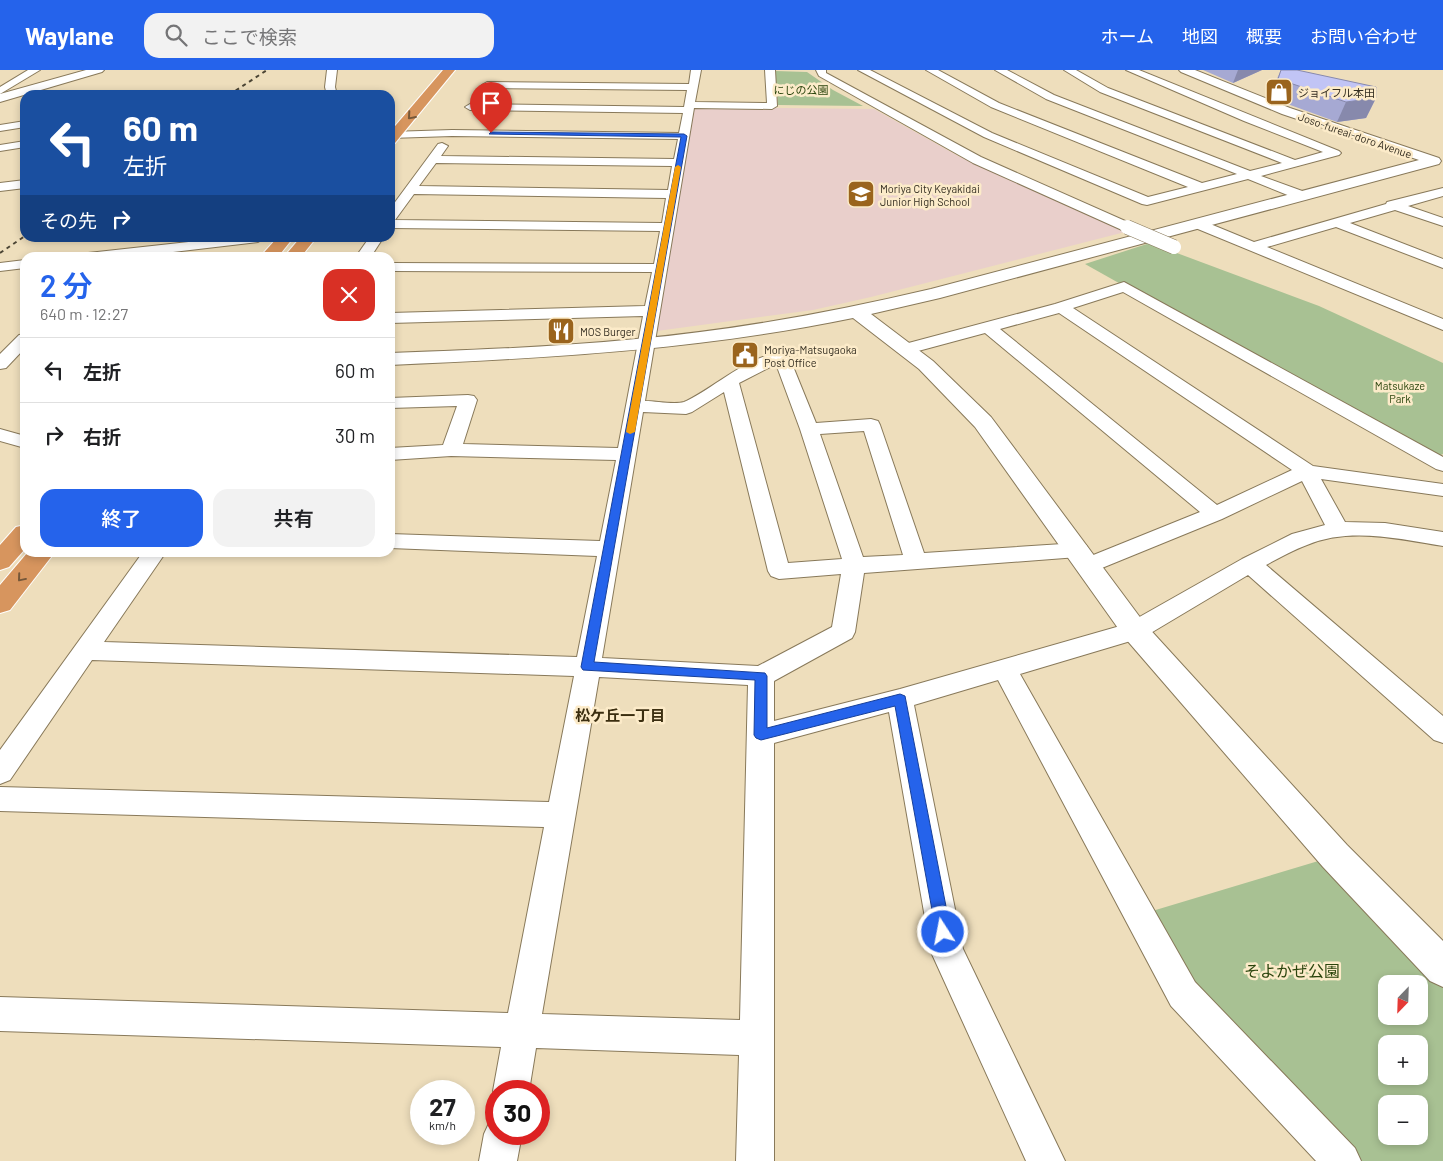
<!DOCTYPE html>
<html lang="ja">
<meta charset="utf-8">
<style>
:root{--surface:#fff;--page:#f2f2f2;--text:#202124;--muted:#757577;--line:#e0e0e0;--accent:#2563eb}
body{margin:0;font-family:Barlow,"Noto Sans JP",sans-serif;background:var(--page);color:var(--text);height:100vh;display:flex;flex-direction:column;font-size:19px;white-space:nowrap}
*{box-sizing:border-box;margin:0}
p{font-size:16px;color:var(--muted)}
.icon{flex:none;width:28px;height:28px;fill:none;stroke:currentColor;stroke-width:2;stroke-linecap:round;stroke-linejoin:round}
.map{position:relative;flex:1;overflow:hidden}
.details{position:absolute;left:20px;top:182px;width:375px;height:305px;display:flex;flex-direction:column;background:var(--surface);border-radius:15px;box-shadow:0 2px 8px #0003}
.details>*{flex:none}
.banner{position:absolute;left:20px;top:20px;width:375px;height:152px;border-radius:15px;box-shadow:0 2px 8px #0003;background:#1a4fa0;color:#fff;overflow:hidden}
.needle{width:32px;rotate:203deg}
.buttons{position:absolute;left:1378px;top:905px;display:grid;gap:10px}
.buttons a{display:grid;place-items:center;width:50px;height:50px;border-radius:10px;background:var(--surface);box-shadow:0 2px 8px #0003;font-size:25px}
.speed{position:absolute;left:410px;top:1010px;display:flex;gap:10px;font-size:25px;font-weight:700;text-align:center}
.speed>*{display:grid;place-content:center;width:65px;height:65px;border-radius:50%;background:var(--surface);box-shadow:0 2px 8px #0003;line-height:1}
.speed small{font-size:12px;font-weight:400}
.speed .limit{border:8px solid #d22;background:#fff;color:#111}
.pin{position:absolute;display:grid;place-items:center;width:42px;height:42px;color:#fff;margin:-51px -21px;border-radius:50% 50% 50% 0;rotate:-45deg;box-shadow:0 0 5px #0007}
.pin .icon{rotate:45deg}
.me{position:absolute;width:55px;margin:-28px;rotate:349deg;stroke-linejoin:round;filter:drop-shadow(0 0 4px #0008)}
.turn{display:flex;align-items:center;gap:18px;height:105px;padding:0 20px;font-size:22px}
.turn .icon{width:65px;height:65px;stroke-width:2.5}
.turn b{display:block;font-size:35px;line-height:42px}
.then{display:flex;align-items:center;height:48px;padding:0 20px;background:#0003;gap:10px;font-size:19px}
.round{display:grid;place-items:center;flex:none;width:52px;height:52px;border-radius:15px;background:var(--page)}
.head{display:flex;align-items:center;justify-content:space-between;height:85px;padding:0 20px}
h1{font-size:30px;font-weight:600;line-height:38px;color:var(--accent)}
.button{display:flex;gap:10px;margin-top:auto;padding:10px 20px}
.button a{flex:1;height:58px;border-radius:15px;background:var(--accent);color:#fff;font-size:20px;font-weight:600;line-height:58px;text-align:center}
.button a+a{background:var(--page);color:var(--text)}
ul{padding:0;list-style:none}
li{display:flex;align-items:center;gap:15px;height:65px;padding:0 20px;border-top:1px solid var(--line)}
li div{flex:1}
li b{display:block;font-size:19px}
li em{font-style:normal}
header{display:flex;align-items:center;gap:30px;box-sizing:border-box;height:70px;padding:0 25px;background:var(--accent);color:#fff}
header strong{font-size:24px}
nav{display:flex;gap:28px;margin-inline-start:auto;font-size:18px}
.search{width:350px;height:45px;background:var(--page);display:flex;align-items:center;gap:12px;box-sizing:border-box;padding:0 18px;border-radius:15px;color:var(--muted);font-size:19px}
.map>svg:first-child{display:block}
.education{fill:#e9cfcb}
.green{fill:#a8c193;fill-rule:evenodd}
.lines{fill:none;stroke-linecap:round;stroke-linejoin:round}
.street-casing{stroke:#88795a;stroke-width:2}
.secondary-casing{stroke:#88795a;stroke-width:2}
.highway-casing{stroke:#fff;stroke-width:2}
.street{fill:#fff;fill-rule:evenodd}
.secondary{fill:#fff;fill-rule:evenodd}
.highway{fill:#d7955e;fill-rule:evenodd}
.rail{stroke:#4c4535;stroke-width:2;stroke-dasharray:4 4;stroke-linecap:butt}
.street-bridge-casing{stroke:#88795a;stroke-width:15;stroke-linecap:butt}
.street-bridge{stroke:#fff;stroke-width:14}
.wall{fill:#a6a9d3}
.shaded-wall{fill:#8789ac}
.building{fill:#c1c4f5;stroke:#8789ac}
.oneway{stroke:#755739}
.route{fill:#2563eb;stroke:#184099}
.slow{fill:#f59e0b}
.labels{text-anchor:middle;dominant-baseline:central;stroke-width:5;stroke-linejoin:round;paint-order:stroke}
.far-park-label{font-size:11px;fill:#2a440c;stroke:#fcebc9}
.far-poi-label{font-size:11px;fill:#332d20;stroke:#fcebc9;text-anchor:start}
.far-street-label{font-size:11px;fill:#332d20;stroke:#fcebc9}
.neighbourhood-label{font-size:15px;font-weight:bold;fill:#3b2e10;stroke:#fcebc9}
.near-park-label{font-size:16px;fill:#2a440c;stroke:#fcebc9}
</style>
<header>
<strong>Waylane</strong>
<div class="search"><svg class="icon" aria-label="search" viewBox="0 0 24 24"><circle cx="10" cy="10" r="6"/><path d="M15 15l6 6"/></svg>ここで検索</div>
<nav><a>ホーム</a><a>地図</a><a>概要</a><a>お問い合わせ</a></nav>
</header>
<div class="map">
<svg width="1443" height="1091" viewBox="0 0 1443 1091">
<rect width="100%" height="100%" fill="#eedebc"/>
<!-- education -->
<polygon class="education" points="691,37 874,39 960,87 1129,161 871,227 813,240 657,261"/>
<!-- green -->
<g class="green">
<polygon points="775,1 807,2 833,20 863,36 778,35"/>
<polygon points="1150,173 1319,236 1443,293 1443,384 1432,389 1085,194"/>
<path d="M1335 786 1443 898V1091H1342L1139 845ZM1386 914H1419V946H1386ZM1386 974H1419V1006H1386ZM1386 1034H1419V1066H1386Z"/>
</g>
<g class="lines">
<!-- street casing -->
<g class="street-casing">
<g id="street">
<polygon points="28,0 40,0 0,24 0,17"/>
<polygon points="327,0 337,0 335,17 337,25 327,25 325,17"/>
<path d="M691 0H701L695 32 767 33 765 0H775L777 36 772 39 694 38 645 331C656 331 674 335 684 332 711 321 757 277 788 284L816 353 871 349 878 351 880 355 924 483 1078 473 1086 475 1089 480 1086 485 1078 487 864 503 855 562 852 568 774 611V651L900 619 1127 554 1242 489 1292 464 1325 455 1302 411 1222 449 1097 500 1089 503 1081 500 1078 495 1081 490 1200 442 985 263 907 284 901 283 899 279 901 275 1055 234 1124 212 1443 387V401L1436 399 1123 222 1073 238 1313 396 1443 414V426L1321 409 1345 452 1385 453 1443 462V476C1399 469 1350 457 1307 475 1293 480 1279 488 1266 495L1443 646V673L1434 670 1248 505 1144 567 1020 604 1195 912 1355 1078 1361 1091H1316L1171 936 998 610 914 635 963 879 1065 1091H1026L931 882 889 642 774 673V1091H736L739 985 536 978 529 1021H496V1029L493 1021 501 977 0 961V927L508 943 544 757 0 741V717L549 732 574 606 92 590 10 710 0 714V680L143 482H166L104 572 577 587 597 486 390 478V464L600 471 616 390 451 386 390 390V378L443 375 457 336 390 338V328L468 325 474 326 477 330 463 374 618 378 643 246 390 253V243L645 236 652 202 390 201V193L654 194 660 161 390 158V139L438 74 442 73 448 76 441 86 674 89 678 69 452 66 390 68V62L452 60 679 63 683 43 470 40 465 37 470 34 684 37 687 20 487 18 482 15 487 12 689 14ZM436 93 672 96 668 120 419 116ZM414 124 666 128 662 153 395 150ZM1059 243 1292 400 1217 435 1000 259ZM776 294 800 359 842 489 788 493 739 313ZM724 322 768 501 771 506 779 509 841 504 832 557 758 596 602 588 643 342 686 344 692 342ZM864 361 903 485 863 487 820 364ZM599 607 748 615 740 950 542 944Z"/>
<polygon points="816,0 826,0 826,3 981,87 1132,154 1134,157 1132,160 1122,160 973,93 819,6"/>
<polygon points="858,0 870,0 992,63 1148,127 1188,117 991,37 926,0 938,0 999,33 1202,113 1237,104 1046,29 995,0 1007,0 1054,25 1250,101 1282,93 1100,22 1064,0 1076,0 1108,18 1295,90 1323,82 1244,51 1126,0 1139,0 1339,81 1341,83 1339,85 1261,106 1305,122 1306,125 1305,128 1295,128 1248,109 1147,135 1142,134 984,67"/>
<polygon points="204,22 209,23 210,25 199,25"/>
<polygon points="25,51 25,57 0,61 0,55"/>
<polygon points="25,71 25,77 0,81 0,75"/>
<polygon points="25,110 25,118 0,121 0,113"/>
<polygon points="1443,118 1443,126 1408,136 1443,148 1443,156 1395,140 1350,153 1443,189 1443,198 1336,157 1267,177 1443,249 1443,260 1193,157 1191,154 1198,150 1203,151 1254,172 1386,134 1387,132"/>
<polygon points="225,168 265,168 258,172 122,188 72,188 79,184"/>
<polygon points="369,168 383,168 370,188 355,188"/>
<polygon points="25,190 25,198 0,201 0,193"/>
<polygon points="25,264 25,278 6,298 0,299 0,284 19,265"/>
<polygon points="0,359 25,366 25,378 0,371"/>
<polygon points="496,1048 496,1064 522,1064 517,1091 479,1091 484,1064 490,1051"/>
</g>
</g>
<!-- secondary casing -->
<g class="secondary-casing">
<g id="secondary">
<polygon points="86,0 104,0 102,2 0,32 0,24"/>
<path d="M1179 0H1195L1290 38 1439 88 1441 91 1439 94 940 228 871 244 933 291 991 347 1145 554 1347 775 1443 871V917L1430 911 1323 797 1125 568 975 357 919 299 853 248C698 280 548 288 390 295V283C472 280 554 277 636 269 735 260 834 242 931 219L1419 90 1282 44 1181 2Z"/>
</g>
</g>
<!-- highway casing -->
<g class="highway-casing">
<g id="highway">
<polygon points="443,0 455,0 395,73 390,74 390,62"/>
<polygon points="277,168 293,168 277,188 259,188"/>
<polygon points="300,168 316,168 300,188 283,188"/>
<polygon points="25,455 25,479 9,497 0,500 0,475 16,457"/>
<polygon points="28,482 55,482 10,540 0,543 0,515"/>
</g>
</g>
<!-- street -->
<use href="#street" class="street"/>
<!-- secondary -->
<use href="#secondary" class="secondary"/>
<!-- highway -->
<use href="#highway" class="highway"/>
<!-- rail -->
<g class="rail">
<polyline points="229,25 267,0"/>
<polyline points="0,183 25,166"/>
</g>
<!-- street-bridge casing -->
<g class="street-bridge-casing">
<polyline id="street-bridge" points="1127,157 1174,177"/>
</g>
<!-- street-bridge -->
<use href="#street-bridge" class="street-bridge"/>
</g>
<!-- wall -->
<g class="wall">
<polygon points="1203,0 1262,0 1233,13"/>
<polygon points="1281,0 1376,28 1366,48 1337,52 1271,28 1274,15"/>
</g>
<!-- shaded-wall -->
<g class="shaded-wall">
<polygon points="1238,0 1262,0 1233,13"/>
<polygon points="1376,28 1366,48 1337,52 1346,32"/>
</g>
<!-- building -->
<polygon class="building" points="1281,0 1297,0 1376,17 1376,28 1346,32 1278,9"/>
<!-- one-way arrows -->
<defs><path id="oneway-chevron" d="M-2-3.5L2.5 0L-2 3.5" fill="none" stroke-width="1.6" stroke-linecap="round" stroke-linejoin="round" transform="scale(1.25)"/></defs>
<g class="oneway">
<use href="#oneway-chevron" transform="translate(411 46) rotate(131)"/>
<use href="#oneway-chevron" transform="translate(21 508) rotate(130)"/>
</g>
<!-- route -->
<polygon class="route" points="491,62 684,64 687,66 594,592 765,603 767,606 767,658 900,624 905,626 951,862 949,867 943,870 938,867 936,862 895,636 761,670 756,668 754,665 755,610 583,600 581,597 681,67 489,64"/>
<!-- slow -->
<polygon class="slow" points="678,95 681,97 635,362 630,364 626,362 675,97"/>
<!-- icons -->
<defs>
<g id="shop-square" transform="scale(1.4375)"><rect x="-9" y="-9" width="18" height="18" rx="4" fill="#9a641d" stroke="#fcebc9"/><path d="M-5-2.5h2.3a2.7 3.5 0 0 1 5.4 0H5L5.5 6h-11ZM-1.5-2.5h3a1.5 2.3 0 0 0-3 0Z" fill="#fff"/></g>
<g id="school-square" transform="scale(1.4375)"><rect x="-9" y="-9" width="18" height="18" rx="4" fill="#9a641d" stroke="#fcebc9"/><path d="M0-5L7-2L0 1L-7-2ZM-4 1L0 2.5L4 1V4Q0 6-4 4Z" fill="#fff"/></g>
<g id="restaurant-square" transform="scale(1.4375)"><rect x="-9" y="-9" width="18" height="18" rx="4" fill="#9a641d" stroke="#fcebc9"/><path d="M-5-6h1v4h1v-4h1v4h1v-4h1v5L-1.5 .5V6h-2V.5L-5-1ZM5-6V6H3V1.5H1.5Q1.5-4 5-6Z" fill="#fff"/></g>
<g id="civic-square" transform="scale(1.4375)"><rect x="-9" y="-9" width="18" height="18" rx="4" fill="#9a641d" stroke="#fcebc9"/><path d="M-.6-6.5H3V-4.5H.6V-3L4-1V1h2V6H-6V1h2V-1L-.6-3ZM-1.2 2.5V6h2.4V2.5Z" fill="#fff"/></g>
</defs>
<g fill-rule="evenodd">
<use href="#shop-square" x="1279" y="22"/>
<use href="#school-square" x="861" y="124"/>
<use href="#restaurant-square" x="561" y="261"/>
<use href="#civic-square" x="745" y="285"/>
</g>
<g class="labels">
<!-- far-park labels -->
<g class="far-park-label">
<text x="801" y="19">にじの公園</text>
<text x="1400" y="315">Matsukaze<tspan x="1400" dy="13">Park</tspan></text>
</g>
<!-- far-poi labels -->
<g class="far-poi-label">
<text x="1298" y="22">ジョイフル本田</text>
<text x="880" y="118">Moriya City Keyakidai<tspan x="880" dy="13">Junior High School</tspan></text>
<text x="580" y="261">MOS Burger</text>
<text x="764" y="279">Moriya-Matsugaoka<tspan x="764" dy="13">Post Office</tspan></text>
</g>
<!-- far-street labels -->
<g class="far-street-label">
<text transform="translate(1355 65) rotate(19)">Joso-fureai-doro Avenue</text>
</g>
<!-- neighbourhood labels -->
<g class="neighbourhood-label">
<text x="620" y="645">松ケ丘一丁目</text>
</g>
<!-- near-park labels -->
<g class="near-park-label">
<text x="1292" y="900">そよかぜ公園</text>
</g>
</g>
</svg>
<div class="buttons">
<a><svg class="needle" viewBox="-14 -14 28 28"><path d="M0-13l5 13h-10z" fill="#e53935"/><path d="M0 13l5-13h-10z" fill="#757577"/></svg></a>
<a>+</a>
<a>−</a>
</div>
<div class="speed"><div>27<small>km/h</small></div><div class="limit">30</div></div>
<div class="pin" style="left:491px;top:63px;background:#d93025"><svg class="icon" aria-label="arrive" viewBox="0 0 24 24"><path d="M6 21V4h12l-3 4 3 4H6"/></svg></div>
<svg class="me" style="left:943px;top:862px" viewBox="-20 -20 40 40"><circle r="17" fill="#2563eb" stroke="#fff" stroke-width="3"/><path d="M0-11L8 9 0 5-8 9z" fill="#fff"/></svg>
<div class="banner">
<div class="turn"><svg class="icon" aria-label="left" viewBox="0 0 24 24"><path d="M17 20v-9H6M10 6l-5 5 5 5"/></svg><div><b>60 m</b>左折</div></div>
<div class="then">その先<svg class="icon" aria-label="right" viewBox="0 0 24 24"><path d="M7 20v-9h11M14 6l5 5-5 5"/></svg></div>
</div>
<section class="details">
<div class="head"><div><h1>2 分</h1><p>640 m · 12:27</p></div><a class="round" style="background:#d93025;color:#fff"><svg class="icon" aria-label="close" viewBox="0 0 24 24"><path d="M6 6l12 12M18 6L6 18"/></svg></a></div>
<ul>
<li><svg class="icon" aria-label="left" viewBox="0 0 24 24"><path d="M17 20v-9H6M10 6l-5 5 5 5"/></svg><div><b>左折</b></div><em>60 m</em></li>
<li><svg class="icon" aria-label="right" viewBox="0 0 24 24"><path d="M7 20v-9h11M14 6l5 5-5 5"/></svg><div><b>右折</b></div><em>30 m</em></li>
</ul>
<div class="button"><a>終了</a><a>共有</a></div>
</section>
</div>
